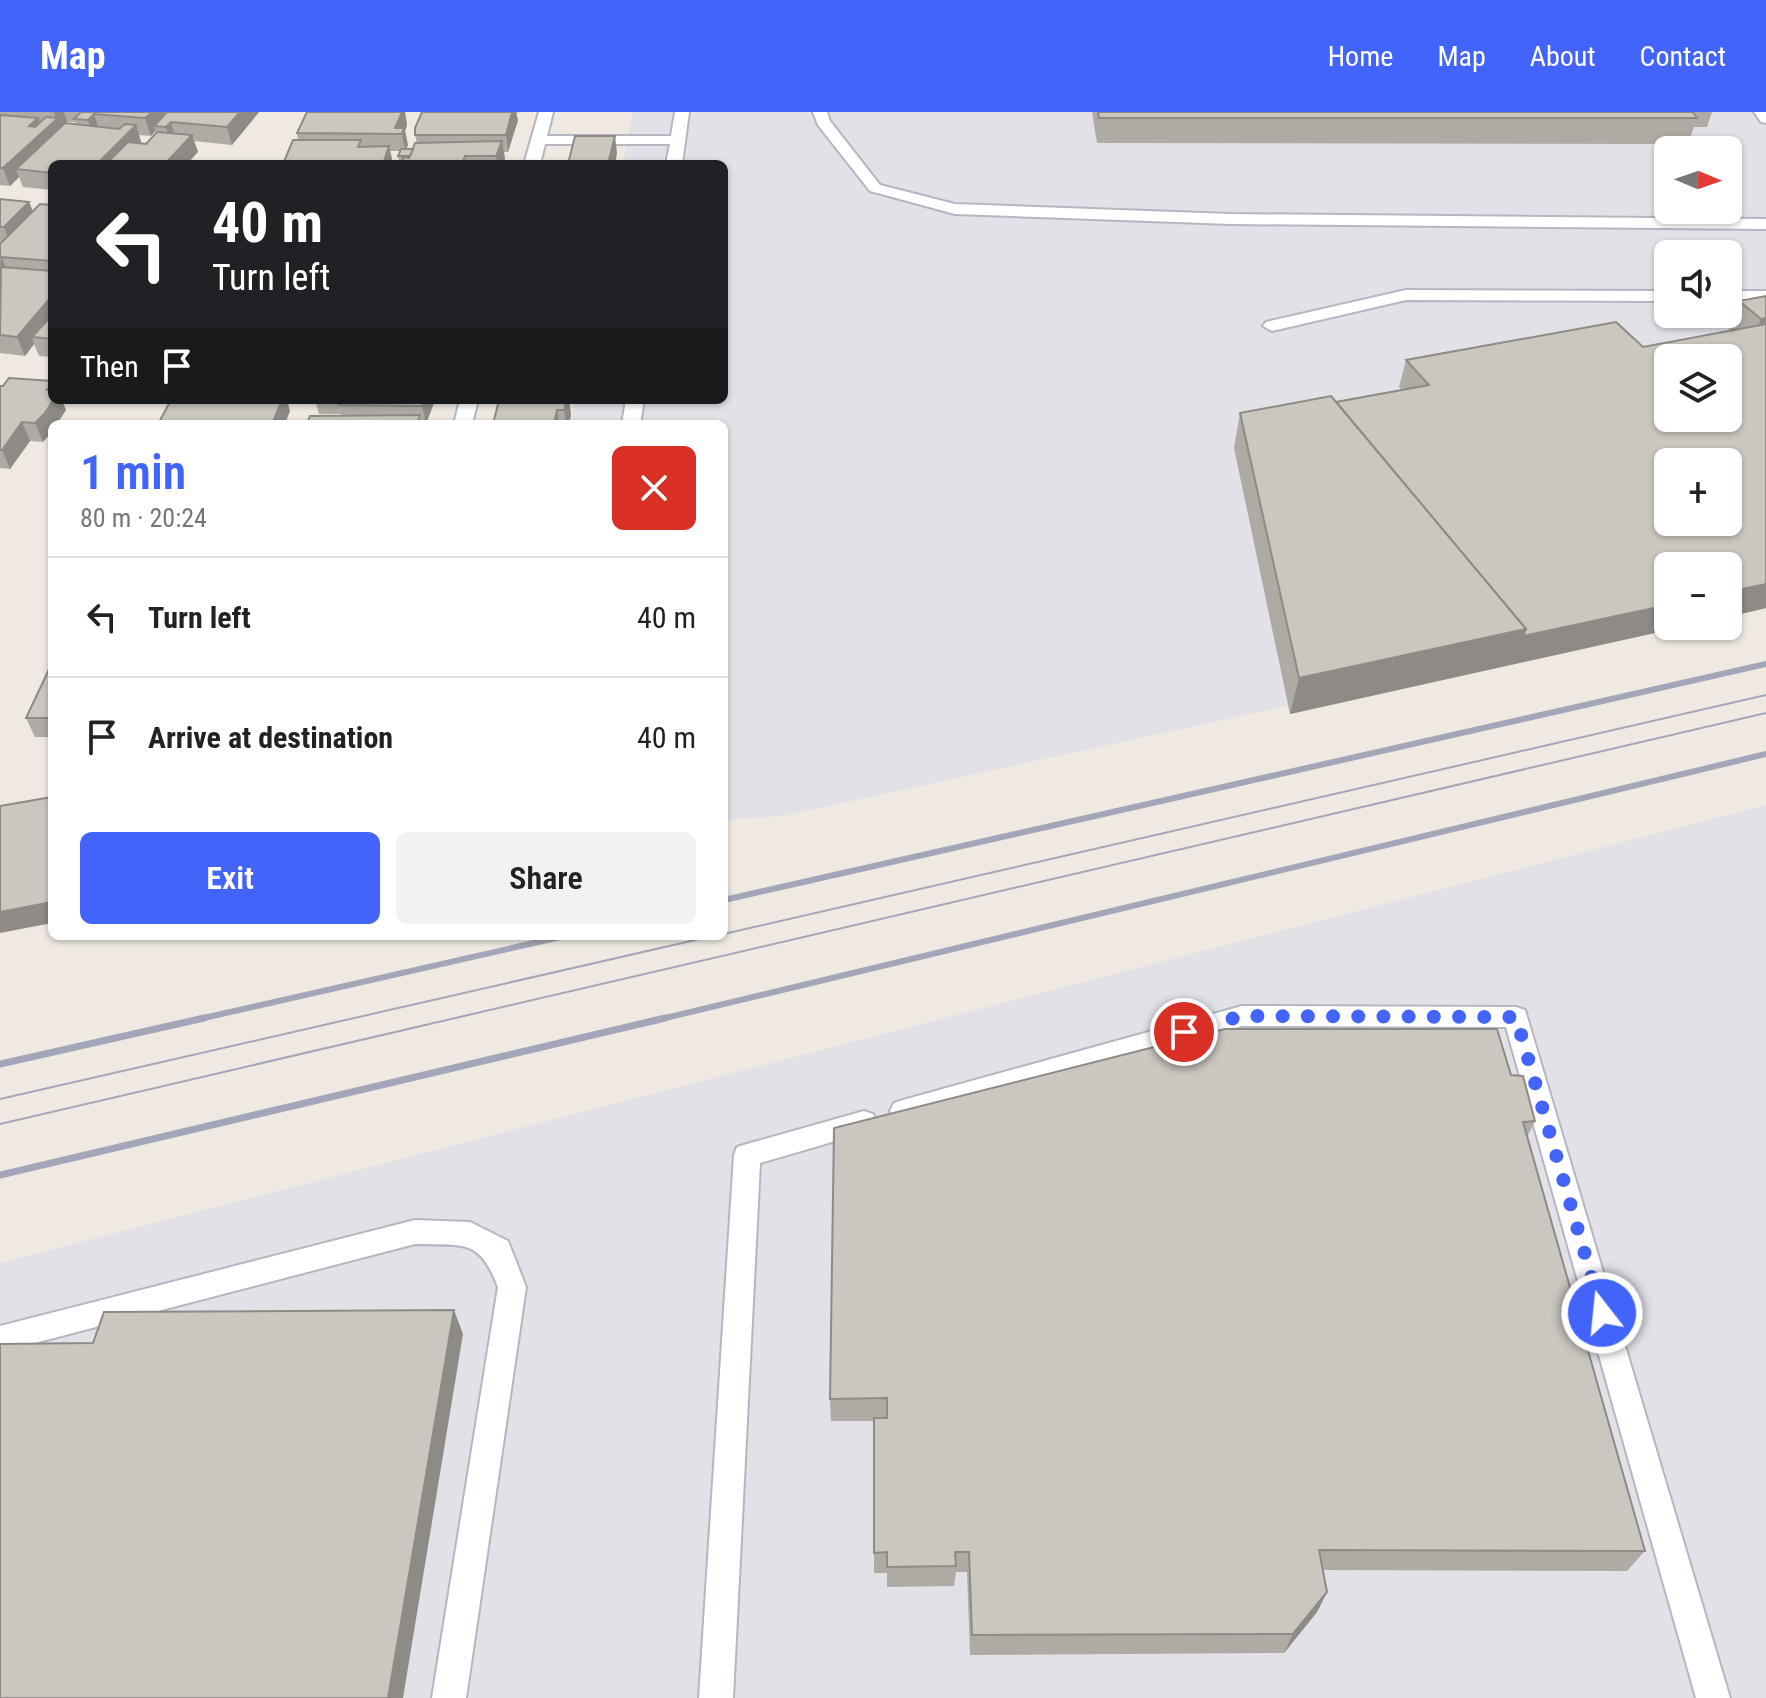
<!DOCTYPE html>
<meta charset="utf-8">
<style>
:root{--surface:#fff;--page:#f2f2f2;--text:#222;--muted:#767676;--line:#e0e0e0;--accent:#4264fb}
body{margin:0;font-family:"Roboto Condensed",sans-serif;background:var(--page);color:var(--text);height:100vh;display:flex;flex-direction:column;font-size:30px;white-space:nowrap}
*{box-sizing:border-box;margin:0}
p{font-size:26px;color:var(--muted)}
.icon{flex:none;width:44px;height:44px;fill:none;stroke:currentColor;stroke-width:2;stroke-linecap:round;stroke-linejoin:round}
.map{position:relative;flex:1;overflow:hidden}
.side{position:absolute;left:48px;top:308px;width:680px;height:520px;display:flex;flex-direction:column;background:var(--surface);border-radius:12px;box-shadow:0 2px 6px #0004}
.side>*{flex:none}
.guide{position:absolute;left:48px;top:48px;width:680px;height:244px;border-radius:12px;box-shadow:0 2px 6px #0004;background:#202124;color:#fff;overflow:hidden}
.needle{width:52px;rotate:92deg}
.buttons{position:absolute;left:1654px;top:24px;display:grid;gap:16px}
.buttons a{display:grid;place-items:center;width:88px;height:88px;border-radius:12px;background:var(--surface);box-shadow:0 2px 6px #0004;font-size:40px}
.pin{position:absolute;display:grid;place-items:center;width:68px;height:68px;color:#fff;margin:-34px;border:4px solid #fff;border-radius:50%;box-shadow:0 2px 8px #0007}
.me{position:absolute;width:88px;margin:-44px;rotate:344deg;stroke-linejoin:round;filter:drop-shadow(0 0 6px #0008)}
.turn{display:flex;align-items:center;gap:28px;height:168px;padding:0 32px;font-size:36px}
.turn .icon{width:104px;height:104px;stroke-width:2.5}
.turn b{display:block;font-size:56px;line-height:68px}
.then{display:flex;align-items:center;height:76px;padding:0 32px;background:#0003;gap:16px;font-size:30px}
.round{display:grid;place-items:center;flex:none;width:84px;height:84px;border-radius:12px;background:var(--page)}
.head{display:flex;align-items:center;justify-content:space-between;height:136px;padding:0 32px}
h1{font-size:48px;font-weight:600;line-height:60px;color:var(--accent)}
.primary-button{display:flex;gap:16px;margin-top:auto;padding:16px 32px}
.primary-button a{flex:1;height:92px;border-radius:12px;background:var(--accent);color:#fff;font-size:32px;font-weight:600;line-height:92px;text-align:center}
.primary-button a+a{background:var(--page);color:var(--text)}
ul{padding:0;list-style:none}
li{display:flex;align-items:center;gap:24px;height:120px;padding:0 32px;border-top:2px solid var(--line)}
li div{flex:1}
li b{display:block;font-size:30px}
li em{font-style:normal}
header{display:flex;align-items:center;gap:48px;box-sizing:border-box;height:112px;padding:0 40px;background:var(--accent);color:#fff}
header strong{font-size:38px}
nav{display:flex;gap:44px;margin-inline-start:auto;font-size:28px}
.map>svg:first-child{display:block}
.industrial{fill:#e3e1e8;fill-rule:evenodd}
.lines{fill:none;stroke-linecap:round;stroke-linejoin:round}
.service-casing{stroke:#b4b7c1;stroke-width:4}
.service{fill:#fff;fill-rule:evenodd}
.tram{stroke:#a3a6b8;stroke-width:2}
.rail-far1{stroke:#a3a6b8;stroke-width:6}
.rail{stroke:#a3a6b8;stroke-width:7}
.wall{fill:#afaba4;fill-rule:evenodd}
.shaded-wall{fill:#8e8b86}
.building{fill:#cbc7bf;stroke:#8e8b86;stroke-width:2;fill-rule:evenodd}
.route{stroke:#4264fb;stroke-width:14;stroke-dasharray:0 25.2}
</style>
<header>
<strong>Map</strong>
<nav><a>Home</a><a>Map</a><a>About</a><a>Contact</a></nav>
</header>
<div class="map">
<svg width="1766" height="1586" viewBox="0 0 1766 1586">
<rect width="100%" height="100%" fill="#efe9e1"/>
<!-- industrial -->
<g class="industrial">
<path d="M633 0H1766V490L1728 454H1668V511L783 704 724 708V312H571L576 288H724V52H623ZM1668 38H1728V98H1668ZM1668 142H1728V202H1668ZM1668 246H1728V306H1668ZM1668 350H1728V410H1668Z"/>
<polygon points="1766,693 1766,1586 0,1586 0,1151"/>
</g>
<g class="lines">
<!-- service casing -->
<g class="service-casing">
<g id="service">
<polygon points="539,0 553,0 547,24 671,24 675,0 689,0 682,52 666,52 670,32 545,32 540,52 524,52"/>
<polygon points="813,0 827,0 830,9 880,73 955,92 1231,102 1766,107 1766,117 1231,112 955,102 870,79 818,13"/>
<polygon points="1754,0 1766,0 1766,11 1761,10"/>
<polygon points="1406,178 1668,179 1668,189 1406,188 1272,219 1263,214 1266,210"/>
<rect x="1728" y="179" width="38" height="10"/>
<polygon points="460,288 478,288 472,312 454,312"/>
<polygon points="626,288 644,288 640,312 622,312"/>
<polygon points="1242,894 1516,895 1525,898 1730,1586 1696,1586 1506,915 1242,914 903,1010 894,1007 890,999 894,991 903,988"/>
<polygon points="864,999 873,1002 877,1010 873,1018 760,1051 733,1586 699,1586 734,1043 737,1035 747,1032"/>
<path d="M415 1108 470 1110 508 1129 526 1175 466 1586H432L498 1175C479 1125 463 1134 415 1132L0 1240V1214Z"/>
</g>
</g>
<!-- service -->
<use href="#service" class="service"/>
<!-- tram -->
<g class="tram">
<polyline points="724,822 1766,583"/>
<polyline points="0,987 713,824"/>
<polyline points="0,1012 1766,601"/>
</g>
<!-- rail-far1 -->
<g class="rail-far1">
<polyline points="724,788 1766,552"/>
<polyline points="195,908 565,824"/>
<polyline points="657,908 1766,642"/>
</g>
<!-- rail -->
<g class="rail">
<polyline points="0,952 204,906"/>
<polyline points="0,1063 665,906"/>
</g>
</g>
<!-- wall -->
<g class="wall">
<path d="M0 0H259L232 33 194 29 198 40 52 52V78L23 75 19 65 10 74 0 73ZM67 10H75L76 13 65 12ZM155 19 156 21 146 32 141 31V30L139 23 151 24Z"/>
<polygon points="307,0 405,0 407,13 405,19 408,33 406,37 413,37 417,31 415,23 422,0 520,0 516,1 518,8 508,40 504,40 505,47 503,52 400,52 398,44 400,39 390,39 393,52 298,28 297,21"/>
<polygon points="1092,0 1712,0 1707,15 1694,15 1688,32 1097,31"/>
<polygon points="0,87 29,90 33,99 52,93 52,245 39,244 34,232 25,244 0,241"/>
<polygon points="1766,184 1766,496 1728,505 1728,454 1686,514 1290,602 1234,336 1240,301 1336,290 1402,278 1399,275 1406,248 1643,235 1732,219 1728,216 1739,189"/>
<polygon points="0,274 66,298 43,330 30,329 10,357 0,356"/>
<polygon points="315,288 435,288 426,312 307,312 342,303 341,302 319,302"/>
<polygon points="499,288 569,288 571,303 569,312 493,312"/>
<polygon points="52,551 52,625 35,625 26,606"/>
<polygon points="1511,963 1535,1009 1527,1025 1645,1439 1627,1459 1323,1458 1327,1480 1317,1500 1284,1541 970,1543 967,1460 956,1460 954,1474 887,1475 887,1461 874,1461 874,1309 831,1309 830,1287"/>
</g>
<!-- shaded-wall -->
<g class="shaded-wall">
<polygon points="54,0 64,0 67,10 16,57 19,65 10,74 3,56 29,14 38,6 43,19 56,7"/>
<polygon points="152,0 174,0 154,14 155,19 151,24 145,6"/>
<polygon points="240,0 259,0 232,33 227,15"/>
<polygon points="400,0 405,0 407,13 405,19 408,33 405,39 402,22 395,16"/>
<polygon points="512,0 516,0 518,8 508,40 506,23"/>
<polygon points="94,2 100,20 94,26 88,8"/>
<polygon points="171,10 176,28 172,32 166,15"/>
<polygon points="136,13 141,30 120,52 97,52"/>
<polygon points="192,23 198,40 187,52 165,52"/>
<polygon points="615,24 617,41 615,52 610,52 609,48"/>
<polygon points="502,29 505,47 503,52 498,52 496,44"/>
<polygon points="389,34 393,52 383,52"/>
<polygon points="29,90 36,108 11,133 4,115"/>
<polygon points="1,144 8,162 0,158"/>
<polygon points="52,184 52,211 32,225 34,232 25,244 17,225"/>
<polygon points="1766,206 1766,231 1750,234 1761,207"/>
<polygon points="52,271 52,288 62,288 66,298 57,312 52,312 52,320 43,330 35,311 47,278"/>
<polygon points="282,288 287,288 290,299 285,312 272,312"/>
<polygon points="424,288 435,288 426,312 422,294"/>
<polygon points="567,288 569,288 571,303 569,312 566,312 564,298"/>
<polygon points="557,298 559,312 554,312"/>
<polygon points="22,310 30,329 10,357 2,338"/>
<polygon points="1766,472 1766,496 1728,505 1728,480"/>
<polygon points="1668,493 1668,514 1686,514 1290,602 1299,566 1526,517"/>
<polygon points="52,790 52,811 0,821 0,800"/>
<polygon points="454,1198 463,1222 403,1586 388,1586"/>
<polygon points="1327,1480 1317,1500 1284,1541 1293,1522"/>
</g>
<!-- building -->
<g class="building">
<polygon points="81,0 152,0 145,6 94,2 88,8 74,7"/>
<polygon points="167,0 240,0 227,15 171,10 166,15 154,14"/>
<polygon points="307,0 402,0 395,16 404,16 402,22 297,21"/>
<polygon points="422,0 512,0 506,23 415,23 415,16"/>
<polygon points="1098,0 1693,0 1697,6 1099,6"/>
<polygon points="0,3 38,6 29,14 35,15 46,5 58,6 3,56 0,56"/>
<polygon points="65,11 119,17 125,12 136,13 97,52 52,52 52,61 16,57"/>
<polygon points="157,20 192,23 165,52 106,52 128,30 146,32"/>
<polygon points="575,24 615,24 609,48 615,48 614,52 568,52"/>
<polygon points="293,28 361,28 358,35 389,34 383,52 283,52"/>
<polygon points="502,29 496,44 465,44 462,52 401,52 404,45 409,46 415,31"/>
<polygon points="401,37 413,37 410,44 398,44"/>
<polygon points="0,87 29,90 4,115 0,115"/>
<polygon points="40,92 52,93 52,149 0,145 0,132"/>
<polygon points="1,155 52,159 52,184 17,225 0,223"/>
<polygon points="1766,184 1766,206 1761,207 1739,189"/>
<polygon points="52,203 52,227 32,225"/>
<path d="M1616 210 1643 235 1766 212V472L1728 480V454H1668V493L1523 524 1526 517 1336 290 1429 273 1406 248ZM1668 246H1728V306H1668ZM1668 350H1728V410H1668Z"/>
<polygon points="9,266 52,269 52,271 47,278 52,278 53,288 45,301 35,311 22,310 2,338 0,338 0,274 3,274"/>
<polygon points="1331,284 1526,517 1299,566 1240,301"/>
<polygon points="171,288 282,288 272,312 158,312"/>
<polygon points="341,288 424,288 422,294 339,293"/>
<polygon points="499,288 567,288 564,298 557,298 554,312 493,312"/>
<polygon points="420,303 417,312 307,312 310,304"/>
<polygon points="52,551 52,606 26,606"/>
<polygon points="52,685 52,790 0,800 0,694"/>
<polygon points="1225,917 1497,917 1511,963 1523,964 1535,1009 1523,1010 1645,1439 1319,1438 1327,1480 1293,1522 972,1523 969,1440 955,1440 956,1454 887,1455 887,1440 874,1441 874,1306 887,1306 887,1286 830,1287 834,1016"/>
<polygon points="454,1198 388,1586 0,1586 0,1232 93,1231 104,1200"/>
</g>
<g class="lines">
<!-- route -->
<polyline class="route" points="1184,920 1242,904 1516,905 1602,1201"/>
</g>
</svg>
<div class="buttons">
<a><svg class="needle" viewBox="-14 -14 28 28"><path d="M0-13l5 13h-10z" fill="#e53935"/><path d="M0 13l5-13h-10z" fill="#767676"/></svg></a>
<a><svg class="icon" aria-label="sound" viewBox="0 0 24 24"><path d="M4 9h4l5-4v14l-5-4H4zM17 9q2 3 0 6"/></svg></a>
<a><svg class="icon" aria-label="layers" viewBox="0 0 24 24"><path d="M12 4l9 5-9 5-9-5zM3 14l9 5 9-5"/></svg></a>
<a>+</a>
<a>−</a>
</div>
<div class="pin" style="left:1184px;top:920px;background:#d93025"><svg class="icon" aria-label="arrive" viewBox="0 0 24 24"><path d="M6 21V4h12l-3 4 3 4H6"/></svg></div>
<svg class="me" style="left:1602px;top:1201px" viewBox="-20 -20 40 40"><circle r="17" fill="#4264fb" stroke="#fff" stroke-width="3"/><path d="M0-11L8 9 0 5-8 9z" fill="#fff"/></svg>
<div class="guide">
<div class="turn"><svg class="icon" aria-label="left" viewBox="0 0 24 24"><path d="M17 20v-9H6M10 6l-5 5 5 5"/></svg><div><b>40 m</b>Turn left</div></div>
<div class="then">Then<svg class="icon" aria-label="arrive" viewBox="0 0 24 24"><path d="M6 21V4h12l-3 4 3 4H6"/></svg></div>
</div>
<section class="side">
<div class="head"><div><h1>1 min</h1><p>80 m · 20:24</p></div><a class="round" style="background:#d93025;color:#fff"><svg class="icon" aria-label="close" viewBox="0 0 24 24"><path d="M6 6l12 12M18 6L6 18"/></svg></a></div>
<ul>
<li><svg class="icon" aria-label="left" viewBox="0 0 24 24"><path d="M17 20v-9H6M10 6l-5 5 5 5"/></svg><div><b>Turn left</b></div><em>40 m</em></li>
<li><svg class="icon" aria-label="arrive" viewBox="0 0 24 24"><path d="M6 21V4h12l-3 4 3 4H6"/></svg><div><b>Arrive at destination</b></div><em>40 m</em></li>
</ul>
<div class="primary-button"><a>Exit</a><a>Share</a></div>
</section>
</div>
